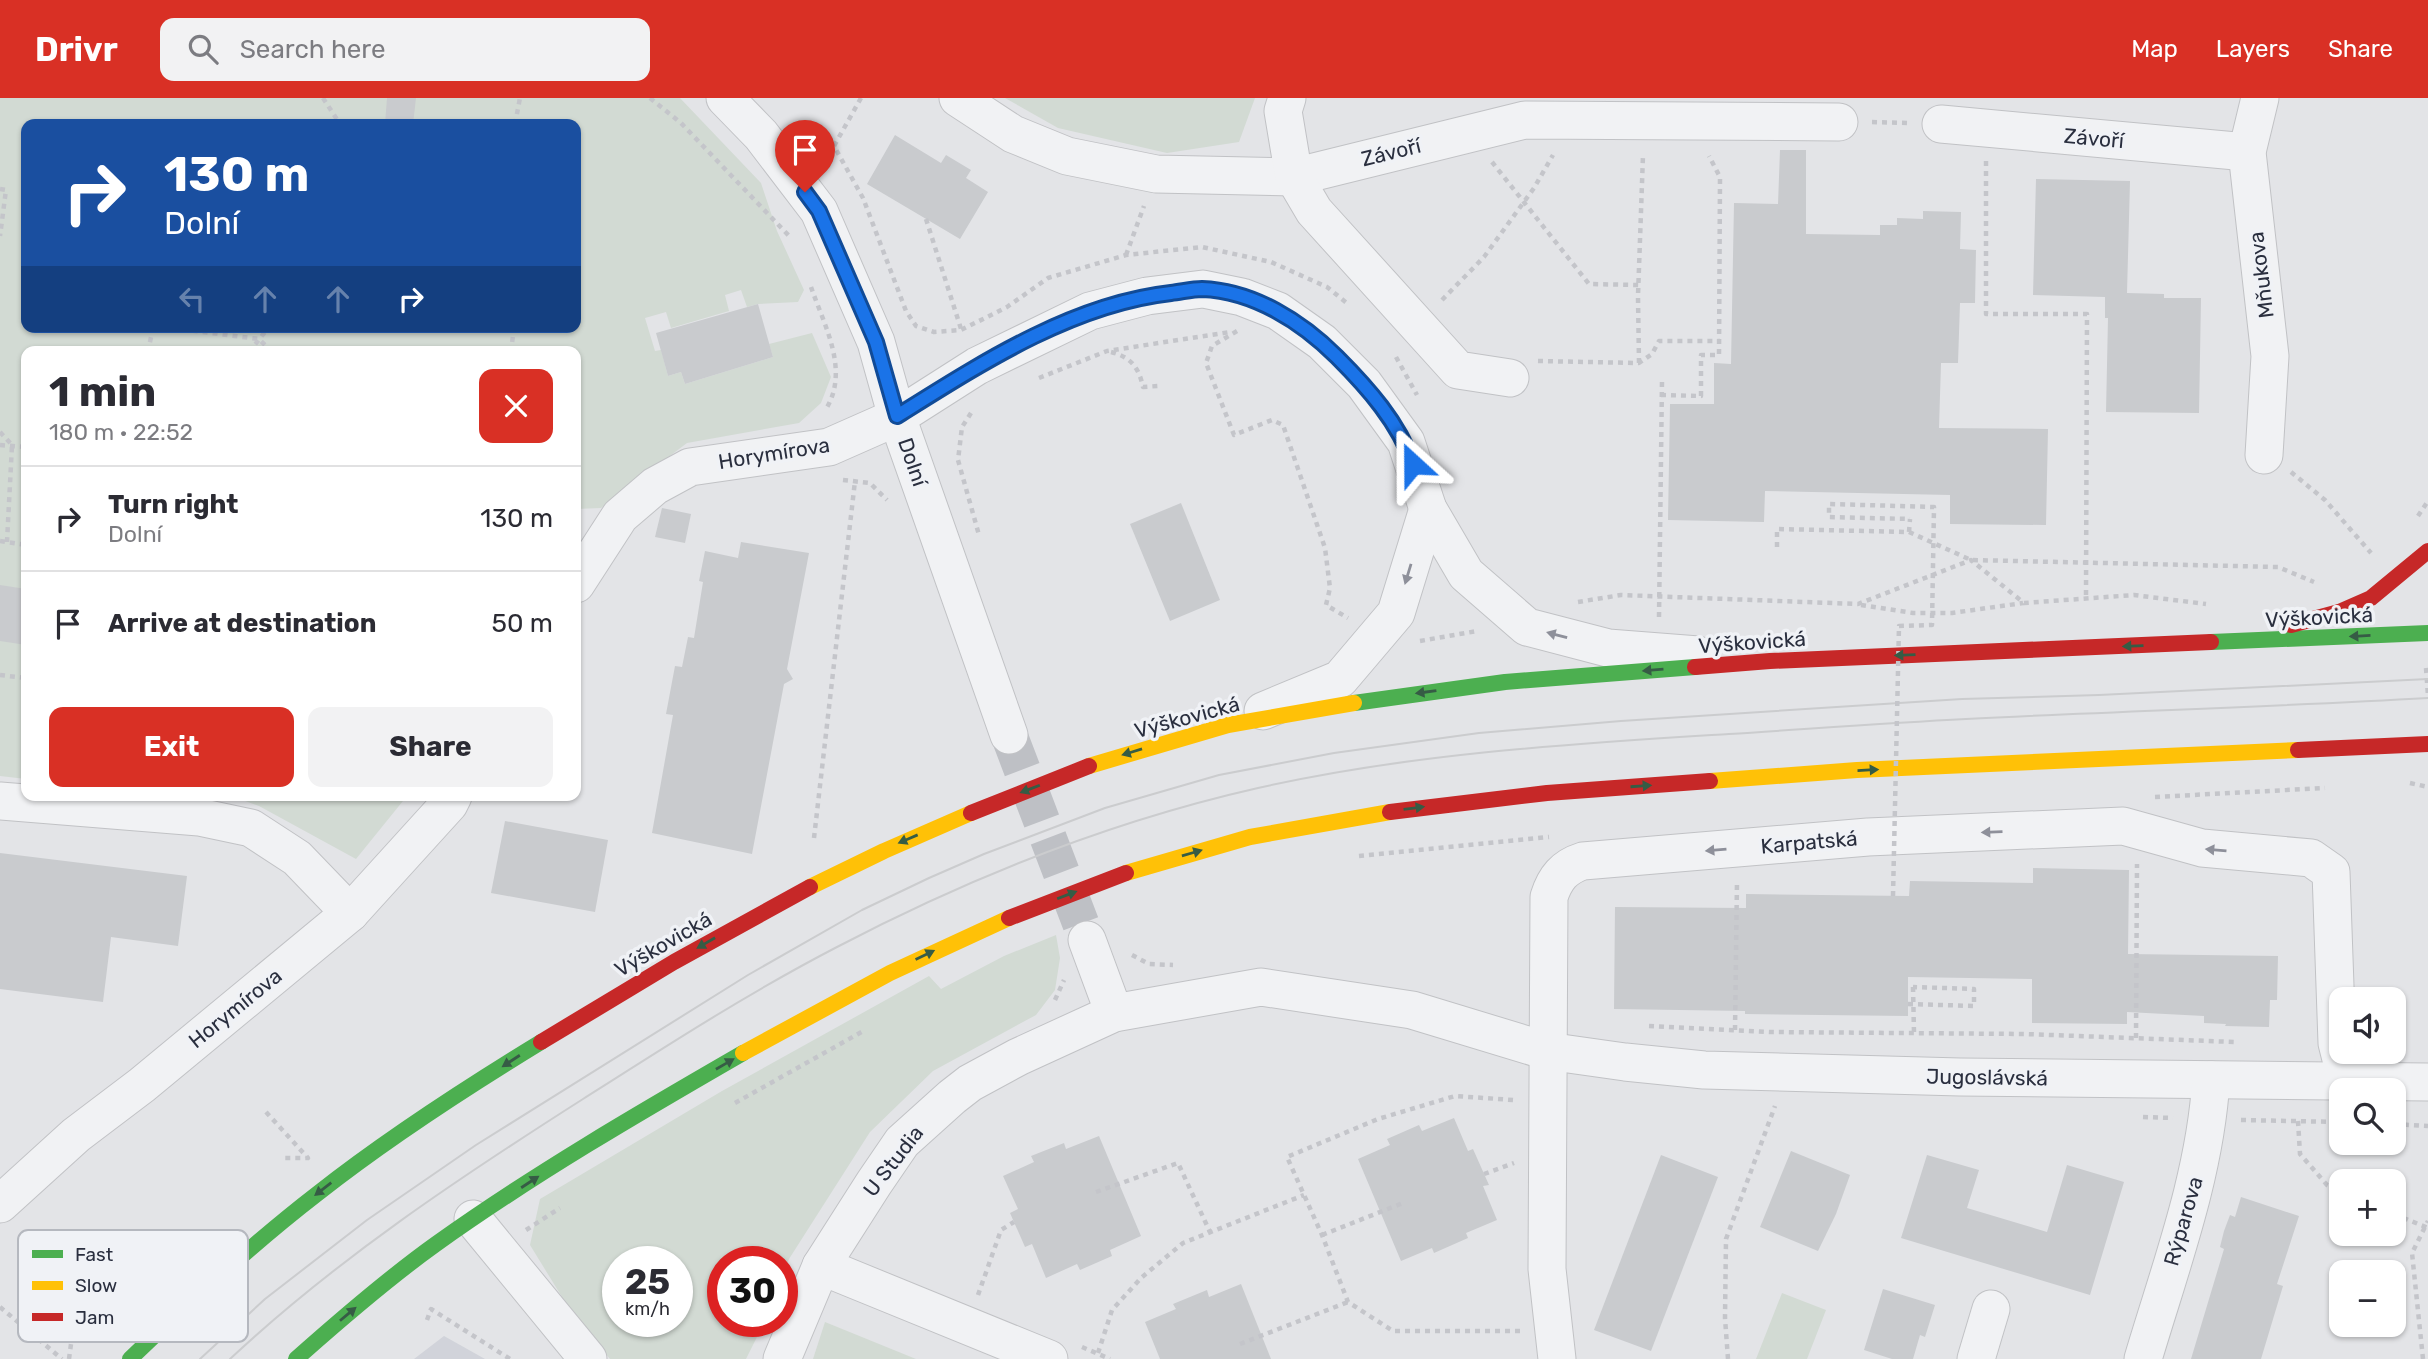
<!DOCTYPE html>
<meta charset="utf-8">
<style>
:root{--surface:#fff;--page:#f2f2f3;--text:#2b2b33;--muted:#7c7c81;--line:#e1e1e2;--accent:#d93025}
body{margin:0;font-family:Rubik,sans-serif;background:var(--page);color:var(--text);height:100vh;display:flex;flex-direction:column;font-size:26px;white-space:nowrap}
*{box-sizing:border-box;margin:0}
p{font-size:23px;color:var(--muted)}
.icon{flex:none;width:38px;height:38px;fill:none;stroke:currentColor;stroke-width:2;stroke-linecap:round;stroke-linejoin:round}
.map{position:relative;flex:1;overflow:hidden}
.side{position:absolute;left:21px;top:248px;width:560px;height:455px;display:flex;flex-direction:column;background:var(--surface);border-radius:14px;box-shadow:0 2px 5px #0004}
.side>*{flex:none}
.top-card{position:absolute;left:21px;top:21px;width:560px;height:214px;border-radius:14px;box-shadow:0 2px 5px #0004;background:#1a4fa0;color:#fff;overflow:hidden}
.tools{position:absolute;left:2329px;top:889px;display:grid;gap:14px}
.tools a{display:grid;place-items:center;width:77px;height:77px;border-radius:14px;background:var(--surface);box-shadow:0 2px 5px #0004;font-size:35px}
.speed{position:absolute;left:602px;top:1148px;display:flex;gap:14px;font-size:35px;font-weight:700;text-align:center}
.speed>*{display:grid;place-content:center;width:91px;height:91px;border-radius:50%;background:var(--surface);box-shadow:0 2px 5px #0004;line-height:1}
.speed small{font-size:18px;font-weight:400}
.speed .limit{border:10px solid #d22;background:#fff;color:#111}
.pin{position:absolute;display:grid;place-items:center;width:60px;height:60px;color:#fff;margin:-72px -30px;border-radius:50% 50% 50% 0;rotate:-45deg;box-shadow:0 0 7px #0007}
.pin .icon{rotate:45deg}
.me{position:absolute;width:77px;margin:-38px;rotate:336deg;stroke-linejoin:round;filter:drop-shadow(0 0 5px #0008)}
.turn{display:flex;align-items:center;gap:24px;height:147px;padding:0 28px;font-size:32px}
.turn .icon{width:91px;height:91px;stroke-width:2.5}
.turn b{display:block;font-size:49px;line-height:60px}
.lanes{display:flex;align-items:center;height:66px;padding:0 28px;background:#0003;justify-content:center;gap:35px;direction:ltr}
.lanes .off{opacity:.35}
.round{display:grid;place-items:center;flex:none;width:74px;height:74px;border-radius:14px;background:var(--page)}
.summary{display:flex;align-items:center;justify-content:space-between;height:119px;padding:0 28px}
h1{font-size:42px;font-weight:700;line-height:52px}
.action{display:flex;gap:14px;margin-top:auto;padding:14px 28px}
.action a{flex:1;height:80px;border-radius:14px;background:var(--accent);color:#fff;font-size:28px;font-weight:700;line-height:80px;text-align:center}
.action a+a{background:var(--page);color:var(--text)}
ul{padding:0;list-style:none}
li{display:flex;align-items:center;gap:21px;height:105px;padding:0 28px;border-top:2px solid var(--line)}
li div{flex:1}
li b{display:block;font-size:26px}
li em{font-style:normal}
header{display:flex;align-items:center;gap:42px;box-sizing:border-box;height:98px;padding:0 35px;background:var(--accent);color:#fff}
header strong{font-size:33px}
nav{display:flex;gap:38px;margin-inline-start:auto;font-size:24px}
.search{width:490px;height:63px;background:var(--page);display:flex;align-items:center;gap:18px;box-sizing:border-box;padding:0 24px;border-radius:14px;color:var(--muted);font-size:26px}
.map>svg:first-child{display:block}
.built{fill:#d1d3da}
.green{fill:#d2dad3;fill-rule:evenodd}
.building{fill:#c9cbce}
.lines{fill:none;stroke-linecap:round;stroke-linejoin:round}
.street-tunnel{stroke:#bec0c5;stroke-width:37;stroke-dasharray:37 18;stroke-linecap:butt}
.street-casing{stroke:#c1c2c5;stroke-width:39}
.path{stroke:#c4c5ca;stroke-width:4.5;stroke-dasharray:5 5;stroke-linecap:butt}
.street{stroke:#f1f2f4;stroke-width:37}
.fast{stroke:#4caf50;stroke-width:16}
.slow{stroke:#ffc107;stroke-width:16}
.jam{stroke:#c62828;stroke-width:16}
.tram{stroke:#cbccce;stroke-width:2}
.path-bridge{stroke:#c4c5ca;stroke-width:4.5;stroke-dasharray:5 5;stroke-linecap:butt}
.jam-bridge{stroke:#c62828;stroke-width:16}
.oneway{fill:#8e909a}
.oneway2{fill:#365c45}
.route-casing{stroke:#114b97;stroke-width:18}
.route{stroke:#1a73e8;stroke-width:12}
.labels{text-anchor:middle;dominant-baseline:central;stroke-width:7;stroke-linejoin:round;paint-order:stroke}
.street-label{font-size:21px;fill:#2a2f3f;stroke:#f0f2f6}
.key{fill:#f0f2f6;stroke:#b5b8bf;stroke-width:2}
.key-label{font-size:19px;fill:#2a2f3f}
</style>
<header>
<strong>Drivr</strong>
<div class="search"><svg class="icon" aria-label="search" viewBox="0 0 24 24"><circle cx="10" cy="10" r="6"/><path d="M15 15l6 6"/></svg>Search here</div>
<nav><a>Map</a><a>Layers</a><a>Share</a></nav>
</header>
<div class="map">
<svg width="2428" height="1261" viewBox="0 0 2428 1261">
<rect width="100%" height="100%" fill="#e3e4e7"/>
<!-- built -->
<polygon class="built" points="444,1238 485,1261 414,1261"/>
<!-- green -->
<g class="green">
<path d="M0 0H680L761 85 777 133 804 192 798 204 758 206 747 209 741 192 725 197 729 213 671 230 666 214 645 220 655 253 661 252 668 278 681 274 685 286 773 259 769 246 812 235 831 279 821 305 799 325 687 345 601 410 576 411V254H26V681L0 678ZM26 26H576V229H26Z"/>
<polygon points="1005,0 1255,0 1239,44 1167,55 1058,30"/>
<polygon points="232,698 407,698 356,761 259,708"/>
<path d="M1056 837 1060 860 1055 892 1036 917 933 973 870 1034 789 1161 782 1179V1164H723V1223H765L746 1261H610L570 1212 530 1147 540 1101 722 993 929 878 941 891 1004 858ZM618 1164H677V1223H618Z"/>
<polygon points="1782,1195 1826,1212 1807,1261 1756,1261"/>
<polygon points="825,1224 916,1261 813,1261"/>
</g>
<!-- building -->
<g class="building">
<polygon points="387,0 416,0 413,26 385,26"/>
<polygon points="895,37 941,65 946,57 971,72 966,80 988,94 960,141 867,86"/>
<polygon points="1780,52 1806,52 1806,136 1880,137 1880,127 1897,127 1897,120 1923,121 1923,113 1961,114 1960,151 1976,152 1975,205 1960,205 1958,265 1941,265 1939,330 2048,331 2046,427 1950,426 1950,397 1765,393 1764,424 1668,422 1670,306 1714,306 1714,265 1731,266 1734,105 1778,106"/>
<polygon points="2036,81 2130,83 2127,195 2164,196 2164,200 2201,200 2199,315 2106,314 2108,220 2105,220 2105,199 2033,197"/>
<polygon points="758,206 773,259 685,286 681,274 668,278 656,235"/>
<polygon points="1181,405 1220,502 1170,523 1130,426"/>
<polygon points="662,410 691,416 685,445 655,439"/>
<polygon points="741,444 809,455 787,571 793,581 784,586 752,756 652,735 673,617 666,616 675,568 682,569 688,539 694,540 703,484 699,483 705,453 738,460"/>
<polygon points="0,487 26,491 26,547 0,543"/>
<polygon points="505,723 608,742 595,814 491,795"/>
<polygon points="0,755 187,778 178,848 111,839 103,904 0,891"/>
<polygon points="2033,770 2129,772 2128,856 2278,858 2277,902 2270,902 2269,929 2225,928 2226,926 2204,925 2204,918 2127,914 2127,926 2032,925 2032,881 1908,879 1908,918 1745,916 1745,913 1614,911 1615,809 1746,810 1746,796 1909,798 1910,783 2033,785"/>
<polygon points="1454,1020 1468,1053 1473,1051 1489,1087 1483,1088 1497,1122 1466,1135 1468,1140 1434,1155 1432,1150 1401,1163 1358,1061 1390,1047 1387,1041 1419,1027 1422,1033"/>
<polygon points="1099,1038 1141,1138 1110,1152 1112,1158 1080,1172 1077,1166 1046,1180 1032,1146 1025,1149 1010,1115 1018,1111 1003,1078 1034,1064 1031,1058 1064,1045 1066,1051"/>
<polygon points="1791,1053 1850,1077 1836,1116 1818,1153 1760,1129"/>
<polygon points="1661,1057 1718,1079 1651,1253 1594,1232"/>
<polygon points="1927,1057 1979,1072 1967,1110 2047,1134 2067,1067 2124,1084 2090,1197 1901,1140"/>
<polygon points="2241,1099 2299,1118 2277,1186 2283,1188 2261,1261 2191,1261 2224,1151 2220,1149 2224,1133 2230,1117 2235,1119"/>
<polygon points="1241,1186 1271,1261 1160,1261 1145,1224 1176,1211 1173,1206 1207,1192 1209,1199"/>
<polygon points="1883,1191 1935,1207 1925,1239 1920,1237 1913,1261 1892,1261 1864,1252"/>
</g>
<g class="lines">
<!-- street-tunnel -->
<polyline class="street-tunnel" points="1009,637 1087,842"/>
<!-- street casing -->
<g class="street-casing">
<g id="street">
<polyline points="725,0 761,37 819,113 876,244 897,319 1009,637"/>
<polyline points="958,0 1013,36 1067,58 1156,76 1294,79 1525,22 1839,24"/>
<polyline points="1287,0 1283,13 1294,79 1314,113 1458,272 1510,280"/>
<polyline points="2260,0 2247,54 2270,258 2264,357"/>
<polyline points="1941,26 2247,54"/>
<polyline points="576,486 620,418 655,388 690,369 829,349 897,319 977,268 1090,213 1147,198 1203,191 1242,199 1278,213 1322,244 1364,286 1406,344 1428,411 1466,476 1527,529 1608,550 1698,557"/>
<polyline points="1263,613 1340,581 1396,515 1428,411"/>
<polyline points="0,703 199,719 251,730 297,760 350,815"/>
<polyline points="1087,842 1114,915"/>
<polyline points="0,1106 76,1037 142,987 350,815 449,706 453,698"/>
<polyline points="473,1121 588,1261"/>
<polyline points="821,1168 1049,1261"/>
<polyline points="782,1261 821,1168 874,1085 902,1044 952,999 970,985 1018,959 1114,915 1261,889 1412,912 1547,953 1625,964 1704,972 1960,979 2428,984"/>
<path d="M1557 1261 1547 1171 1549 799C1555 780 1564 769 1583 763L1868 739 2123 728 2202 750 2311 760 2331 774 2337 945 2347 985"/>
<polyline points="1976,1261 1991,1211"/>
<path d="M2143 1261C2170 1170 2205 1078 2211 982"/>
</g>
</g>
<!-- path -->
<g class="path">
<polyline points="323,0 340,26"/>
<polyline points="650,0 681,25 791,140"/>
<polyline points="861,0 834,48 863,100 906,213 916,228 934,234 961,232 1007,209 1048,180 1126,157 1202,149 1271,164 1327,189 1348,206"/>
<polyline points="1872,24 1909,25"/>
<polyline points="515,26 520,0"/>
<polyline points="1986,63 1986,216 2087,216 2086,500"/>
<polyline points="1492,64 1589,186 1639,187"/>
<polyline points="0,91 6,92 0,138"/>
<polyline points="926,121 962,234"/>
<polyline points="1126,157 1144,108"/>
<path d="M811 189C824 227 850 272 826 311"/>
<polyline points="1442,202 1484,159 1534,90 1553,57"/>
<polyline points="163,229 259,241 272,254"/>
<polyline points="1237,233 1212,248 1206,265 1234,337 1272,322 1283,327 1325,450 1330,490 1326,507 1348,520"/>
<polyline points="148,254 153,229"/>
<polyline points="249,254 269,229"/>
<polyline points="511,254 514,229"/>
<path d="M1111 254C1131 259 1139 270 1143 289L1158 288"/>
<polyline points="1396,259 1417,297"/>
<polyline points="1538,263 1639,265 1652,256 1659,243 1720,243"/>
<polyline points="1639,265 1638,198 1643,57"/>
<polyline points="1039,280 1107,253 1230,234"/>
<polyline points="1661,297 1701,298 1701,257 1719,257 1720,79 1709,58"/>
<polyline points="971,315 962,329 958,362 979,437"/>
<polyline points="0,334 12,347 7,444"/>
<polyline points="0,347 26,349"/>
<polyline points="2291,374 2325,402 2371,455"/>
<polyline points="843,382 870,385 887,402"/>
<polyline points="2418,418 2428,403"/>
<polyline points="1909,434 1910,421"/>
<polyline points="0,443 26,447"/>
<polyline points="1777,449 1777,431 1909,434 1971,462 2278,469 2314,484"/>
<polyline points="1578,504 1621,497 1858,506 1971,462 2024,505 2134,497 2206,506"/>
<polyline points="1861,507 1913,515 1952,515 2023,505"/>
<polyline points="1659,519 1662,282"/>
<polyline points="1420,543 1477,533"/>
<polyline points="2426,570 2428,598"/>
<polyline points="0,577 26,580"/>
<polyline points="2410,685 2428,689"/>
<polyline points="2155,699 2325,690"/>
<polyline points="814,740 855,383"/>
<polyline points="1359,758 1549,739"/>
<polyline points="1132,857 1149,866 1173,867"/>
<polyline points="1913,889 1914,935"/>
<polyline points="1055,902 1064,882"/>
<polyline points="1649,928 1771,934 2025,936 2235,944"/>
<polyline points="1735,932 1737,783"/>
<polyline points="2136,940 2137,766"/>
<polyline points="1513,1002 1455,998 1378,1021 1287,1059 1322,1137 1348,1204 1393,1233 1521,1233"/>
<polyline points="735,1005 865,932"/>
<polyline points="266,1014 308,1060 285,1060"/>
<polyline points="2143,1019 2173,1020"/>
<polyline points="2241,1022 2342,1024"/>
<polyline points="2298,1023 2300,1056 2327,1087 2342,1094"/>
<polyline points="2394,1026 2428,1028"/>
<polyline points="1484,1076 1514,1065"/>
<polyline points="1096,1094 1178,1065 1210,1134"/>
<polyline points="2394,1116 2428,1130"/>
<polyline points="526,1132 560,1110"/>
<polyline points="1322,1137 1403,1105"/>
<polyline points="978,1197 1001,1132 1014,1124"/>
<polyline points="0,1209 62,1261"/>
<polyline points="427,1222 431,1211 510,1261"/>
<polyline points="1240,1246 1348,1204"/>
<polyline points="1082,1249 1110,1261"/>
<polyline points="1098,1255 1112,1212 1141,1180 1183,1145 1304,1097"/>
<polyline points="69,1261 71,1246"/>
<polyline points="1728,1261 1725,1220 1726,1141 1775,1008"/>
<polyline points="2423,1261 2412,1155 2428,1123"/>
</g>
<!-- street -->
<use href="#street" class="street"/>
<!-- fast -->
<g class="fast">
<polyline points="2211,544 2428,535"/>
<polyline points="1354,605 1505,584 1695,569"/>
<path d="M130 1261C190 1203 251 1147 317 1096 388 1040 464 991 541 944"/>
<path d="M296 1261C341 1221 387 1181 436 1146 534 1076 639 1015 743 955"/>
</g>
<!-- slow -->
<g class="slow">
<polyline points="1089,668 1228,627 1354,605"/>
<polyline points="1710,683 1857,672 2298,652"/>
<polyline points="1126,775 1250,739 1390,714"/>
<polyline points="810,789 884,753 971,715"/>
<polyline points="743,955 890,875 1009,820"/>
</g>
<!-- jam -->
<g class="jam">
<polyline points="2291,527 2339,514 2371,500 2428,453"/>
<polyline points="1695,569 1770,563 2211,544"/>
<polyline points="2298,652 2428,646"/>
<polyline points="1390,714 1547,695 1710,683"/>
<polyline points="541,944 674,864 810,789"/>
</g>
<!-- tram -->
<g class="tram">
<polyline points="200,1261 265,1201 367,1122 476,1047 748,877 862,812 929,780 984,756 1105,710 1219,677 1334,655 1479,635 1621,623 1962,601 2099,597 2428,581"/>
<path d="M230 1261C337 1161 459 1080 583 1001 666 948 750 894 837 849 969 780 1112 723 1258 690 1413 655 1571 646 1729 636 1808 631 1887 625 1966 621 2120 613 2274 609 2428 600"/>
</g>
<!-- path-bridge -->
<g class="path-bridge">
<polyline points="1893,798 1899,528 1932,527 1934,409 1829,406 1829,419 1910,421"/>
<polyline points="1908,906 1974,908 1974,891 1913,889"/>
</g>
<!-- jam-bridge -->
<g class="jam-bridge">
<polyline points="971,715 1089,668"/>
<polyline points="1009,820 1126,775"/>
</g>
</g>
<!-- one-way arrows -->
<defs><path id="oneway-solid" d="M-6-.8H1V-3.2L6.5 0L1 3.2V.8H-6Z" transform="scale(1.75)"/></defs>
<g class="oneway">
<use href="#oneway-solid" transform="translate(1408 476) rotate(107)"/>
<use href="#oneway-solid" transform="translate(1557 537) rotate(-165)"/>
<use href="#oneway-solid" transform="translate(1992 734) rotate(178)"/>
<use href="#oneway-solid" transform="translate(1716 752) rotate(175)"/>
<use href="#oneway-solid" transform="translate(2216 752) rotate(-175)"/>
</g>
<g class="oneway2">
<use href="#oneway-solid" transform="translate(2360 538) rotate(177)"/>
<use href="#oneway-solid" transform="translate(2133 548) rotate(178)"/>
<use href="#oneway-solid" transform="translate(1905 557) rotate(178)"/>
<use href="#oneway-solid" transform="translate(1653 572) rotate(175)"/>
<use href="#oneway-solid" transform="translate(1426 594) rotate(172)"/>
<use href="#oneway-solid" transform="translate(1132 654) rotate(163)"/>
<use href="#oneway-solid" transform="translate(1868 672) rotate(-3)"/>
<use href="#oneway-solid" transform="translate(1641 688) rotate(-4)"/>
<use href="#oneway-solid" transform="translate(1030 691) rotate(159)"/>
<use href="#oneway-solid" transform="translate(1414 710) rotate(-7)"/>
<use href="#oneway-solid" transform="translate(908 741) rotate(157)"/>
<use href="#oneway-solid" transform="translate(1192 755) rotate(-16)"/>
<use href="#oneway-solid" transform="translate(1067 797) rotate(-21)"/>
<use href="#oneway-solid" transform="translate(706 845) rotate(150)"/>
<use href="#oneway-solid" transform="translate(925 857) rotate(-26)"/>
<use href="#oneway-solid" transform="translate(511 963) rotate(147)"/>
<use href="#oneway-solid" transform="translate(725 966) rotate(-30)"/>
<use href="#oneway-solid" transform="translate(530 1084) rotate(-33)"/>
<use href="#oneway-solid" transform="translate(323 1091) rotate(142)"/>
<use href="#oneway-solid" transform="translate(348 1216) rotate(-40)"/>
</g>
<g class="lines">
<!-- route casing -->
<g class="route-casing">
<path id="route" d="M805 94 819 113 876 244 897 318C980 266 1072 206 1171 195 1181 194 1192 191 1202 191 1254 193 1302 224 1337 259 1368 290 1399 325 1413 366"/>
</g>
<!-- route -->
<use href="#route" class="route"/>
</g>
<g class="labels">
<!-- street labels -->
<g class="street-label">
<text transform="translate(2094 40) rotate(5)">Závoří</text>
<text transform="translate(1391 54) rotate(-14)">Závoří</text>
<text transform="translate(2261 177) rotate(-97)">Mňukova</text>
<text transform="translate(774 355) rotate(-9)">Horymírova</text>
<text transform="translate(913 364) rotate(71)">Dolní</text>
<text transform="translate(2319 519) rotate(-3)">Výškovická</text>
<text transform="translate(1752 544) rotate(-4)">Výškovická</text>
<text transform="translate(1187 619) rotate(-15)">Výškovická</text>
<text transform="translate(1809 744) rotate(-5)">Karpatská</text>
<text transform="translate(663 846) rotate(-30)">Výškovická</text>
<text transform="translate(235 910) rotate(-39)">Horymírova</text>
<text transform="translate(1987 979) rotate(1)">Jugoslávská</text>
<text transform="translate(893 1063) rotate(-52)">U Studia</text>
<text transform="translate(2183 1123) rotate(-74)">Rýparova</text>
</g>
</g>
<!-- legend -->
<rect x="18" y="1132" width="230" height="112" rx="10" class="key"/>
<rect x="32" y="1152" width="31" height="8" fill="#4caf50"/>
<rect x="32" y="1183" width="31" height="9" fill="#ffc107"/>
<rect x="32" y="1215" width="31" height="8" fill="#c62828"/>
<g class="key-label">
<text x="75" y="1163">Fast</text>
<text x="75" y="1194">Slow</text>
<text x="75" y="1226">Jam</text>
</g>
</svg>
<div class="tools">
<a><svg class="icon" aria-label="sound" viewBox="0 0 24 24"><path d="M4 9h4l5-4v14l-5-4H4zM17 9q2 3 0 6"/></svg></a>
<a><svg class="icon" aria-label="search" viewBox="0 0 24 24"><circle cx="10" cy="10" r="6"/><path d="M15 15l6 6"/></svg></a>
<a>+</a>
<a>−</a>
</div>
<div class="speed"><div>25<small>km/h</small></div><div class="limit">30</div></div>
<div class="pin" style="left:805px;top:94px;background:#d93025"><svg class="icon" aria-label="arrive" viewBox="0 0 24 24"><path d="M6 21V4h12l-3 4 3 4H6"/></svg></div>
<svg class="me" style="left:1413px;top:366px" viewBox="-20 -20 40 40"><path d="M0-17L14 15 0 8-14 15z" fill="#1a73e8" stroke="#fff" stroke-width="4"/></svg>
<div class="top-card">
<div class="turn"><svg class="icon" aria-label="right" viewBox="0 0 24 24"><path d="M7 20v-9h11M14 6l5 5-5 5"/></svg><div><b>130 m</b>Dolní</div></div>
<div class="lanes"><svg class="icon off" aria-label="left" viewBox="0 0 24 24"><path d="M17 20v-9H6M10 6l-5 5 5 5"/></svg><svg class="icon off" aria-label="ahead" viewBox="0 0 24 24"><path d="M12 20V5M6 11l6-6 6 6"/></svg><svg class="icon off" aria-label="ahead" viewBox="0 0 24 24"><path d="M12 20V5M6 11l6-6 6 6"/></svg><svg class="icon" aria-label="right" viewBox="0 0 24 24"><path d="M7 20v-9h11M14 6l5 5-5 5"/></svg></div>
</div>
<section class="side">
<div class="summary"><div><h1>1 min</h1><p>180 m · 22:52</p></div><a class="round" style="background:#d93025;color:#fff"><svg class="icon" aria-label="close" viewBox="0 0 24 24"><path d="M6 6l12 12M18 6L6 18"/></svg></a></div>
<ul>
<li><svg class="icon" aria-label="right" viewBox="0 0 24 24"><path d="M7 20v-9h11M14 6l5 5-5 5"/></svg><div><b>Turn right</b><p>Dolní</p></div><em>130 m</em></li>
<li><svg class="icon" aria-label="arrive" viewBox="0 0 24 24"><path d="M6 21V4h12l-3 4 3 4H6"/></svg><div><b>Arrive at destination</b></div><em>50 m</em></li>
</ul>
<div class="action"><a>Exit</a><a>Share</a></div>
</section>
</div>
